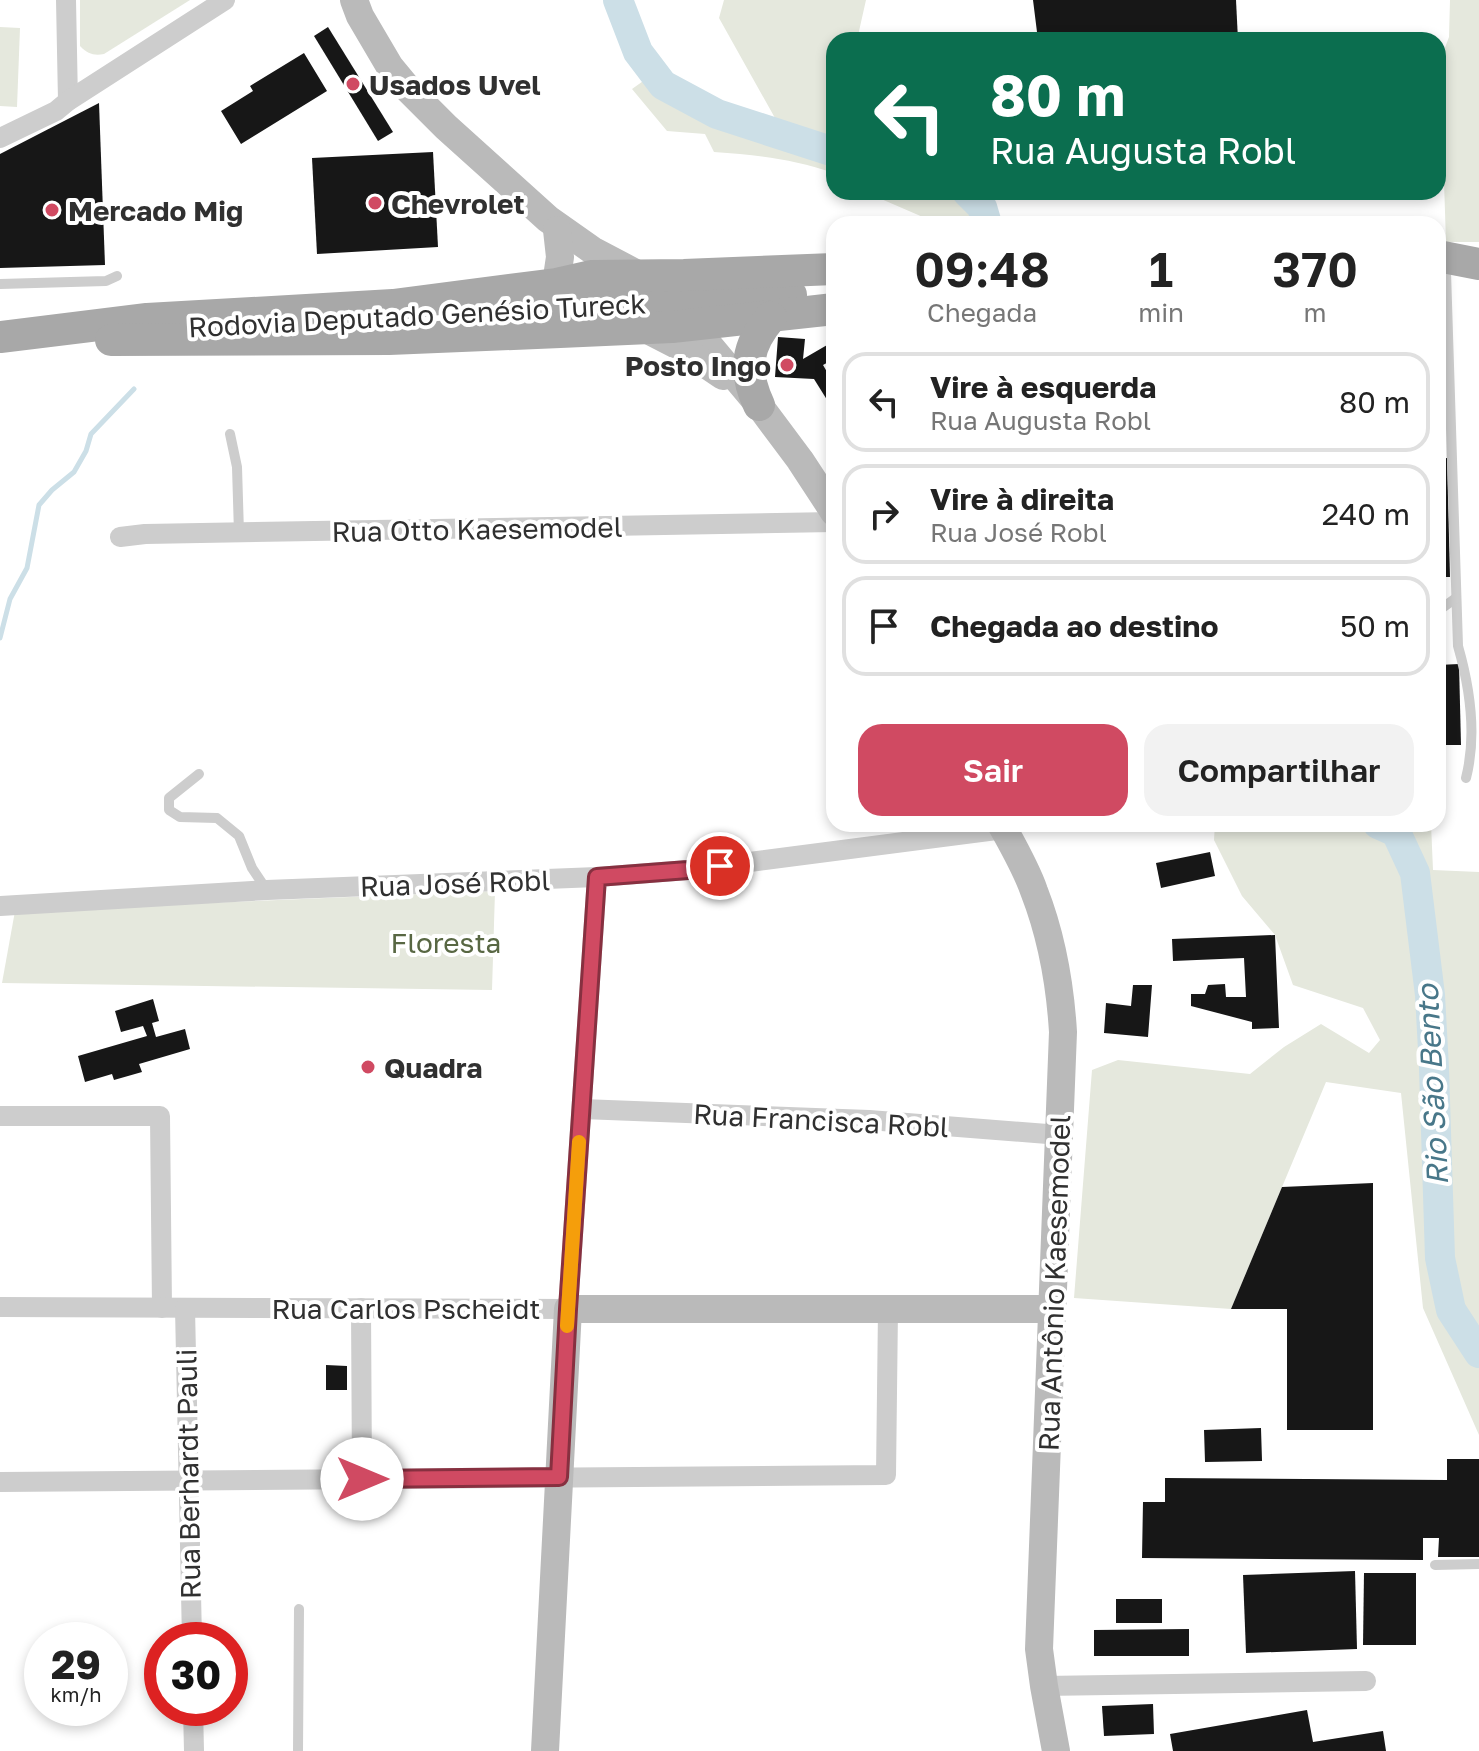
<!DOCTYPE html>
<html lang="pt">
<meta charset="utf-8">
<style>
:root{--surface:#fff;--page:#f2f2f2;--text:#222;--muted:#767676;--line:#e0e0e0;--accent:#d04a62}
body{margin:0;font-family:"Golos Text",sans-serif;background:var(--page);color:var(--text);height:100vh;display:flex;flex-direction:column;font-size:30px;white-space:nowrap}
*{box-sizing:border-box;margin:0}
p{font-size:26px;color:var(--muted)}
.icon{flex:none;width:44px;height:44px;fill:none;stroke:currentColor;stroke-width:2;stroke-linecap:round;stroke-linejoin:round}
.map{position:relative;flex:1;overflow:hidden}
.drawer{position:absolute;left:826px;top:216px;width:620px;height:616px;display:flex;flex-direction:column;background:var(--surface);border-radius:24px;box-shadow:0 4px 12px #0003}
.drawer>*{flex:none}
.banner{position:absolute;left:826px;top:32px;width:620px;height:168px;border-radius:24px;box-shadow:0 4px 12px #0003;background:#0b6e4f;color:#fff;overflow:hidden}
.speed{position:absolute;left:24px;top:1622px;display:flex;gap:16px;font-size:40px;font-weight:700;text-align:center}
.speed>*{display:grid;place-content:center;width:104px;height:104px;border-radius:50%;background:var(--surface);box-shadow:0 4px 12px #0003;line-height:1}
.speed small{font-size:20px;font-weight:400}
.speed .limit{border:12px solid #d22;background:#fff;color:#111}
.pin{position:absolute;display:grid;place-items:center;width:68px;height:68px;color:#fff;margin:-34px;border:4px solid #fff;border-radius:50%;box-shadow:0 2px 8px #0007}
.me{position:absolute;width:88px;margin:-44px;rotate:90deg;stroke-linejoin:round;filter:drop-shadow(0 0 6px #0008)}
.turn{display:flex;align-items:center;gap:28px;height:168px;padding:0 32px;font-size:36px}
.turn .icon{width:104px;height:104px;stroke-width:2.5}
.turn b{display:block;font-size:56px;line-height:68px}
.eta{display:flex;justify-content:space-evenly;align-items:center;height:136px;text-align:center}
.eta b{font-size:48px;font-weight:600;line-height:56px}
.primary-button{display:flex;gap:16px;margin-top:auto;padding:16px 32px}
.primary-button a{flex:1;height:92px;border-radius:24px;background:var(--accent);color:#fff;font-size:32px;font-weight:600;line-height:92px;text-align:center}
.primary-button a+a{background:var(--page);color:var(--text)}
ul{padding:0;list-style:none}
li{display:flex;align-items:center;gap:24px;height:100px;margin:0 16px 12px;padding:0 16px;border:4px solid var(--line);border-radius:24px}
li div{flex:1}
li b{display:block;font-size:30px}
li em{font-style:normal}
.map>svg:first-child{display:block}
.green{fill:#e5e8dd}
.lines{fill:none;stroke-linecap:round;stroke-linejoin:round}
.stream{stroke:#ccdfe7;stroke-width:5}
.river{stroke:#ccdfe7;stroke-width:30}
.building{fill:#171717}
.lane{stroke:#cdcdcd;stroke-width:10}
.street{stroke:#cdcdcd;stroke-width:20}
.secondary{stroke:#bababa;stroke-width:28}
.primary{stroke:#a8a8a8;stroke-width:32}
.route-casing{stroke:#873040;stroke-width:20}
.route{stroke:#d04a62;stroke-width:14}
.slow{stroke:#f59e0b;stroke-width:14}
.poi-dot{fill:#d04a62;stroke:#fff;stroke-width:3}
.labels{text-anchor:middle;dominant-baseline:central;stroke-width:8;stroke-linejoin:round;paint-order:stroke}
.poi-label{font-size:28px;font-weight:bold;fill:#303030;stroke:#fff;text-anchor:start}
.street-label{font-size:28px;fill:#303030;stroke:#fff}
.park-label{font-size:28px;fill:#586743;stroke:#fff}
.water-label{font-size:30px;font-style:italic;fill:#487789;stroke:#fff}
</style>
<div class="map">
<svg width="1479" height="1751" viewBox="0 0 1479 1751">
<rect width="100%" height="100%" fill="#fff"/>
<!-- green -->
<g class="green">
<path d="M80 0H190L104 54C94 56 88 54 80 46Z"/>
<polygon points="724,0 866,0 857,40 834,40 834,139 780,127 719,18"/>
<polygon points="1450,0 1479,0 1479,242 1446,242 1440,61 1449,37"/>
<polygon points="0,27 20,28 17,107 0,106"/>
<path d="M646 79 663 85 717 114 834 152V173C792 159 758 155 714 152L705 134 667 131 632 89Z"/>
<polygon points="865,192 956,192 976,213 979,224 939,224"/>
<polygon points="1215,824 1431,824 1433,870 1479,872 1479,1435 1423,1308 1401,1093 1326,1082 1231,1309 1074,1298 1092,1070 1118,1060 1250,1074 1284,1047 1321,1024 1369,1053 1380,1040 1363,1008 1293,985 1275,935 1242,896 1214,840"/>
<polygon points="495,891 492,990 2,983 15,911"/>
</g>
<g class="lines">
<!-- stream -->
<polyline class="stream" points="0,638 10,599 27,568 39,505 52,490 74,472 86,451 91,434 134,389"/>
<!-- river -->
<g class="river">
<polyline points="618,0 638,52 663,85 717,114 834,152"/>
<polyline points="967,192 982,207 987,224"/>
<polyline points="1378,824 1396,832 1415,873 1430,995 1434,1068 1440,1258 1451,1310 1479,1353"/>
</g>
</g>
<!-- building -->
<g class="building">
<polygon points="1033,0 1236,0 1238,40 1038,40"/>
<polygon points="328,27 393,132 378,141 314,36"/>
<polygon points="304,53 327,91 241,144 221,111 253,91 250,86"/>
<polygon points="99,103 105,265 0,268 0,154"/>
<polygon points="433,152 438,247 317,254 312,158"/>
<polygon points="778,337 805,339 803,359 834,341 834,359 823,365 834,384 834,400 829,403 814,379 775,377"/>
<polygon points="1447,458 1450,577 1438,577 1438,459"/>
<polygon points="1459,664 1461,745 1438,745 1438,665"/>
<polygon points="1210,852 1215,876 1161,888 1156,863"/>
<polygon points="1275,935 1279,1028 1252,1029 1252,1022 1191,1006 1191,994 1205,994 1208,985 1225,984 1226,997 1246,997 1244,958 1173,961 1172,939"/>
<polygon points="1133,985 1152,985 1148,1037 1104,1033 1106,1003 1131,1006"/>
<polygon points="153,999 159,1021 152,1023 156,1037 185,1029 190,1049 139,1064 142,1072 114,1080 112,1074 85,1082 78,1056 147,1036 143,1026 121,1032 115,1011"/>
<polygon points="1373,1183 1373,1430 1287,1430 1287,1309 1231,1309 1282,1187"/>
<polygon points="326,1365 347,1366 347,1390 326,1390"/>
<polygon points="1261,1428 1262,1461 1205,1462 1204,1430"/>
<polygon points="1447,1459 1479,1459 1479,1557 1438,1557 1439,1538 1423,1538 1423,1560 1142,1558 1143,1502 1165,1502 1165,1478 1447,1480"/>
<polygon points="1355,1571 1357,1649 1246,1653 1243,1575"/>
<polygon points="1364,1573 1416,1573 1416,1645 1363,1645"/>
<rect x="1116" y="1599" width="46" height="24"/>
<polygon points="1189,1629 1189,1656 1094,1656 1094,1630"/>
<polygon points="1153,1704 1154,1734 1104,1736 1102,1706"/>
<polygon points="1307,1710 1313,1742 1383,1731 1386,1751 1173,1751 1170,1734"/>
</g>
<g class="lines">
<!-- lane -->
<g class="lane">
<path d="M1446 272 1458 646C1470 688 1477 735 1466 778"/>
<polyline points="0,284 106,281 117,276"/>
<polyline points="230,434 237,467 239,533"/>
<polyline points="1438,611 1456,598"/>
<polyline points="199,774 169,798 169,810 180,817 217,818 239,836 252,868 266,889"/>
<polyline points="1435,1565 1479,1564"/>
<polyline points="298,1751 299,1609"/>
</g>
<!-- street -->
<g class="street">
<polyline points="66,0 68,101"/>
<polyline points="0,138 56,111 68,101 225,0"/>
<polyline points="120,537 145,534 834,522"/>
<polyline points="0,906 267,890 597,877 688,870 1004,829"/>
<polyline points="582,1109 869,1120 1060,1135"/>
<polyline points="0,1116 160,1116 162,1308"/>
<polyline points="0,1307 568,1309 597,877"/>
<polyline points="185,1308 192,1640"/>
<polyline points="361,1308 362,1479"/>
<polyline points="0,1482 886,1475 888,1309"/>
<polyline points="1044,1686 1366,1681"/>
<polyline points="193,1708 194,1751"/>
</g>
<!-- secondary -->
<g class="secondary">
<polyline points="354,0 360,16 390,67 409,90 446,127 548,219 592,250 643,277"/>
<polyline points="556,284 560,257 557,230"/>
<polyline points="682,313 759,405 800,460 834,512"/>
<polyline points="642,327 677,345 723,376"/>
<path d="M1001 824C1013 846 1026 868 1034 891 1052 937 1060 983 1063 1032L1039 1649 1044 1686 1056 1751"/>
<polyline points="545,1751 568,1309 1053,1309"/>
</g>
<!-- primary -->
<g class="primary">
<polyline points="1438,256 1479,264"/>
<polyline points="502,310 791,295"/>
<polyline points="0,337 147,319 393,305 556,284 591,276 684,275 834,269"/>
<polyline points="111,340 389,339 560,332 672,327 834,309"/>
<path d="M759 405C743 371 746 346 771 317"/>
</g>
</g>
<g class="lines">
<!-- route casing -->
<g class="route-casing">
<polyline id="route" points="362,1479 559,1477 568,1309 597,877 688,870 720,866"/>
</g>
<!-- route -->
<use href="#route" class="route"/>
<!-- slow -->
<polyline class="slow" points="567,1326 579,1142"/>
</g>
<!-- markers -->
<g class="poi-dot">
<circle cx="353" cy="84" r="8"/>
<circle cx="375" cy="203" r="8"/>
<circle cx="52" cy="210" r="8"/>
<circle cx="787" cy="365" r="8"/>
<circle cx="368" cy="1067" r="8"/>
</g>
<g class="labels">
<!-- poi labels -->
<g class="poi-label">
<text x="369" y="84">Usados Uvel</text>
<text x="391" y="203">Chevrolet</text>
<text x="68" y="210">Mercado Mig</text>
<text x="771" y="365" text-anchor="end">Posto Ingo</text>
<text x="384" y="1067">Quadra</text>
</g>
<!-- street labels -->
<g class="street-label">
<text transform="translate(417 315) rotate(-3)">Rodovia Deputado Genésio Tureck</text>
<text transform="translate(477 529) rotate(-1)">Rua Otto Kaesemodel</text>
<text transform="translate(455 883) rotate(-2)">Rua José Robl</text>
<text transform="translate(821 1120) rotate(3)">Rua Francisca Robl</text>
<text transform="translate(1054 1283) rotate(-88)">Rua Antônio Kaesemodel</text>
<text x="406" y="1308">Rua Carlos Pscheidt</text>
<text transform="translate(188 1474) rotate(-91)">Rua Berhardt Pauli</text>
</g>
<!-- park labels -->
<g class="park-label">
<text x="446" y="942">Floresta</text>
</g>
<!-- water labels -->
<g class="water-label">
<text transform="translate(1432 1085) rotate(-93)">Rio São Bento</text>
</g>
</g>
</svg>
<div class="speed"><div>29<small>km/h</small></div><div class="limit">30</div></div>
<div class="pin" style="left:720px;top:866px;background:#d93025"><svg class="icon" aria-label="arrive" viewBox="0 0 24 24"><path d="M6 21V4h12l-3 4 3 4H6"/></svg></div>
<svg class="me" style="left:362px;top:1479px" viewBox="-20 -20 40 40"><circle r="19" fill="#fff"/><path d="M0-13L10 11 0 6-10 11z" fill="#d04a62"/></svg>
<div class="banner">
<div class="turn"><svg class="icon" aria-label="left" viewBox="0 0 24 24"><path d="M17 20v-9H6M10 6l-5 5 5 5"/></svg><div><b>80 m</b>Rua Augusta Robl</div></div>
</div>
<section class="drawer">
<div class="eta">
<div><b>09:48</b><p>Chegada</p></div>
<div><b>1</b><p>min</p></div>
<div><b>370</b><p>m</p></div>
</div>
<ul>
<li><svg class="icon" aria-label="left" viewBox="0 0 24 24"><path d="M17 20v-9H6M10 6l-5 5 5 5"/></svg><div><b>Vire à esquerda</b><p>Rua Augusta Robl</p></div><em>80 m</em></li>
<li><svg class="icon" aria-label="right" viewBox="0 0 24 24"><path d="M7 20v-9h11M14 6l5 5-5 5"/></svg><div><b>Vire à direita</b><p>Rua José Robl</p></div><em>240 m</em></li>
<li><svg class="icon" aria-label="arrive" viewBox="0 0 24 24"><path d="M6 21V4h12l-3 4 3 4H6"/></svg><div><b>Chegada ao destino</b></div><em>50 m</em></li>
</ul>
<div class="primary-button"><a>Sair</a><a>Compartilhar</a></div>
</section>
</div>
